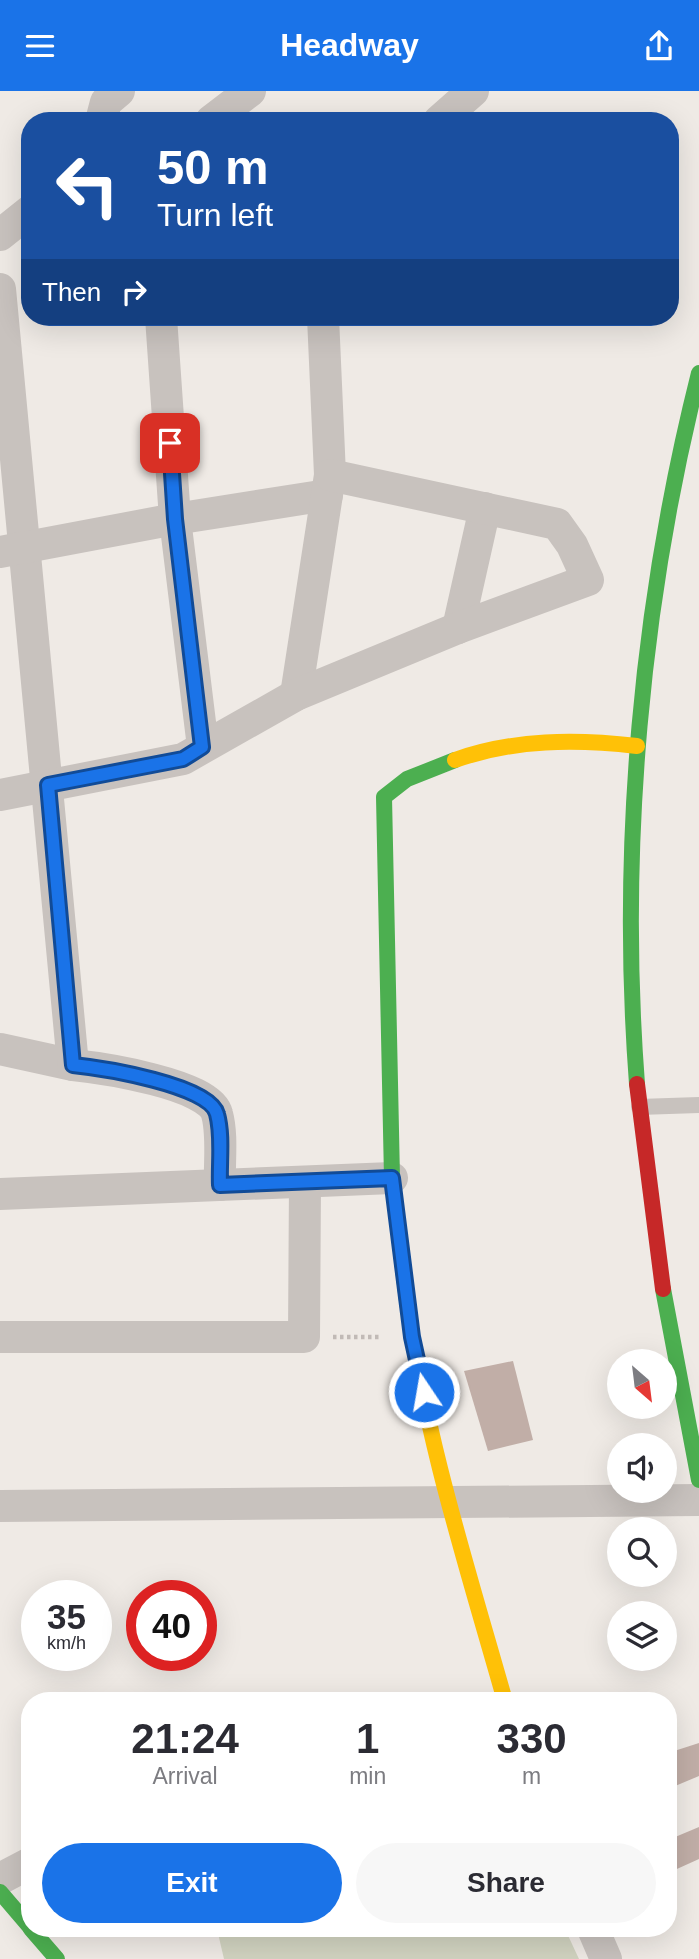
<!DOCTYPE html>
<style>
:root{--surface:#fff;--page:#f7f7f7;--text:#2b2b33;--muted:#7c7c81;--accent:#1a73e8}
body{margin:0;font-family:Arial,sans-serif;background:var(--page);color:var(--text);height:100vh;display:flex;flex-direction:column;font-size:26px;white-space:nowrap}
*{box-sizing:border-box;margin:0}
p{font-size:23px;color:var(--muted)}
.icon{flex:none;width:38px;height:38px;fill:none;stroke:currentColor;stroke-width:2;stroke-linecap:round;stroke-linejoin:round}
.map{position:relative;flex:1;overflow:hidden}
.drawer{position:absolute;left:21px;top:1601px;width:656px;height:245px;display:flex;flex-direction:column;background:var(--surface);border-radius:28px;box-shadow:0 7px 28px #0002}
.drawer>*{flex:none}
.banner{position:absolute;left:21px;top:21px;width:658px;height:214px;border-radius:28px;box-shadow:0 7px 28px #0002;background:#1a4fa0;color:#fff;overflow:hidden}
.needle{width:46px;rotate:152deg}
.buttons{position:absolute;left:607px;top:1258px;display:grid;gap:14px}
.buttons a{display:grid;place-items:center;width:70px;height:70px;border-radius:50%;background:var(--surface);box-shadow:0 7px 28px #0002;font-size:35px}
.speed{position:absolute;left:21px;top:1489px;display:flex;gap:14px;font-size:35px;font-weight:700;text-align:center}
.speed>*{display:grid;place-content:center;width:91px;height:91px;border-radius:50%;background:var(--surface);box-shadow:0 7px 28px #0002;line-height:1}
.speed small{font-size:18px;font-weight:400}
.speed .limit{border:10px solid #d22;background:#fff;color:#111}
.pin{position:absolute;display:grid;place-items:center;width:60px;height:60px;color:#fff;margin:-30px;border-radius:14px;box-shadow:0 4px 10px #0006}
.me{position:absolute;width:77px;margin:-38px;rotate:348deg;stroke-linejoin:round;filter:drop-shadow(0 0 5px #0008)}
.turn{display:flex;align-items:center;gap:24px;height:147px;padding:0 21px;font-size:32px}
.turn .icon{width:91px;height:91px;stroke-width:2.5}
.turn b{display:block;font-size:49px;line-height:60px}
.then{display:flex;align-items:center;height:66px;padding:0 21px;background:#0003;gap:14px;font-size:26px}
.eta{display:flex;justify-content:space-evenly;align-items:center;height:119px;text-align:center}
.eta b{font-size:42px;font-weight:600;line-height:49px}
.cta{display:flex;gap:14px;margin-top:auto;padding:14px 21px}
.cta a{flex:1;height:80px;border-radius:42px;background:var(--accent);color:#fff;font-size:28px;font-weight:600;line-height:80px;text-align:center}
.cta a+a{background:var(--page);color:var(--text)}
header{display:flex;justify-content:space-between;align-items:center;height:91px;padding:0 21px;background:var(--accent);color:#fff;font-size:32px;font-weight:600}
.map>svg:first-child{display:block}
.green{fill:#d1d3c0}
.building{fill:#c1aea7}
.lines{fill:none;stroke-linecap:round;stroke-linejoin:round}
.path{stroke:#c1bab6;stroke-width:4.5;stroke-dasharray:3.5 3.5;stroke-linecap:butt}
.lane{stroke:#c8c2be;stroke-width:16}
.street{stroke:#c8c2be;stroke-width:32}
.fast{stroke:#4caf50;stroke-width:16}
.slow{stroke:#ffc107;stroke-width:16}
.jam{stroke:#c62828;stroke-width:16}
.route-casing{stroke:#114b97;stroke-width:18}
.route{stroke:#1a73e8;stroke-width:12}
</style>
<header><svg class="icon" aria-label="menu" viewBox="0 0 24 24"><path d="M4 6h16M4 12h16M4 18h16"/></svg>Headway<svg class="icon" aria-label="share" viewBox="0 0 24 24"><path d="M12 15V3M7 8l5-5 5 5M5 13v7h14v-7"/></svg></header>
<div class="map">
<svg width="699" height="1868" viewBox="0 0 699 1868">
<rect width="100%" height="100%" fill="#efeae5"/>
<!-- green -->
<polygon class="green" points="217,1838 565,1838 579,1868 224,1868"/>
<!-- building -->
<g class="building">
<polygon points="513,1270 533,1349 488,1360 464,1280"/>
<polygon points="699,1652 699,1685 668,1698 668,1662"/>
<polygon points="699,1736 699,1768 668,1782 668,1749"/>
</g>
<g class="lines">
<!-- path -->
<polyline class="path" points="333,1246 380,1246"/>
<!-- lane -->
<polyline class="lane" points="639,1016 699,1014"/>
<!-- street -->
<g class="street">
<polyline points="101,30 106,11 119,0"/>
<polyline points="211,30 250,0"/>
<polyline points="439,30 473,0"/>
<polyline points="0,144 30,120"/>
<polyline points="0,198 73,974 0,958"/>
<polyline points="161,226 175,428 203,656"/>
<polyline points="0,461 175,428 327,404"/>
<polyline points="458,537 485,417"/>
<polyline points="296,604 330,384 323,226"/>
<polyline points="0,704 183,668 296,604 458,537 588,489 572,454 557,433 330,384"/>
<path d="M73 974C102 977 210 993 217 1023 223 1045 219 1072 220 1094"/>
<polyline points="0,1103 392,1087"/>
<polyline points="0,1246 304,1246 305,1091"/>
<polyline points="0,1415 699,1409"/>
<polyline points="0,1788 30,1772"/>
<polyline points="593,1838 606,1868"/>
</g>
<!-- fast -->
<g class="fast">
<path d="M637 993C619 757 641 512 699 282"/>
<polyline points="663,1198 699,1389"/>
<polyline points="407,1210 392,1087 384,706 407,688 455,669"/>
<polyline points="0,1801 30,1836"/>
<polyline points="31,1838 57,1868"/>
</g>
<!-- slow -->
<g class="slow">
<path d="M455 669C514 648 576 648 637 655"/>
<path d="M407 1210C425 1346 468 1479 505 1610"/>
</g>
<!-- jam -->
<polyline class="jam" points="637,993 663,1198"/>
</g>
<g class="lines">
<!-- route casing -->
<g class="route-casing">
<path id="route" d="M170 352 175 428 202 656 183 668 48 694 73 974C102 977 210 994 217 1023 223 1045 219 1072 220 1094L392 1087 412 1246 424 1301"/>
</g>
<!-- route -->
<use href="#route" class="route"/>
</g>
</svg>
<div class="buttons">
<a><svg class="needle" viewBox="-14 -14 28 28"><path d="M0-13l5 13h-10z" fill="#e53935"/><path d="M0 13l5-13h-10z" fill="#7c7c81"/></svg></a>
<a><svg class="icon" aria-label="sound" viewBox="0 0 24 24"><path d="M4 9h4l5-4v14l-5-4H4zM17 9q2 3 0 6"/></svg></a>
<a><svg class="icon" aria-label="search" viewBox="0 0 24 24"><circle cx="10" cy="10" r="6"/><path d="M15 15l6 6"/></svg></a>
<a><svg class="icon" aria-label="layers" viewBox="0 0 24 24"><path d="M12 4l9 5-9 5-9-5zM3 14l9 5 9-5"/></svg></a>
</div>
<div class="speed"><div>35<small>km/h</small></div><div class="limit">40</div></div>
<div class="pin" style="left:170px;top:352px;background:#d93025"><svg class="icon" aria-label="arrive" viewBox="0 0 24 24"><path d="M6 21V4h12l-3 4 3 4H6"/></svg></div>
<svg class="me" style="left:424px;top:1301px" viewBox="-20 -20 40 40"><circle r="17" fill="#1a73e8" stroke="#fff" stroke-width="3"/><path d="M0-11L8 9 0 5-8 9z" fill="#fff"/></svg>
<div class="banner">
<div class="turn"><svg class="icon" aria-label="left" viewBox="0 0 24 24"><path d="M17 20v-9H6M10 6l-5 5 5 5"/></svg><div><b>50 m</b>Turn left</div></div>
<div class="then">Then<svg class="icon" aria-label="right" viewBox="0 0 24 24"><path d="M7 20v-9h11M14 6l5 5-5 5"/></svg></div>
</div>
<section class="drawer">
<div class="eta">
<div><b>21:24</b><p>Arrival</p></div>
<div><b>1</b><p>min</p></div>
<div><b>330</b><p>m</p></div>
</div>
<div class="cta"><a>Exit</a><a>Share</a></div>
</section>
</div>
